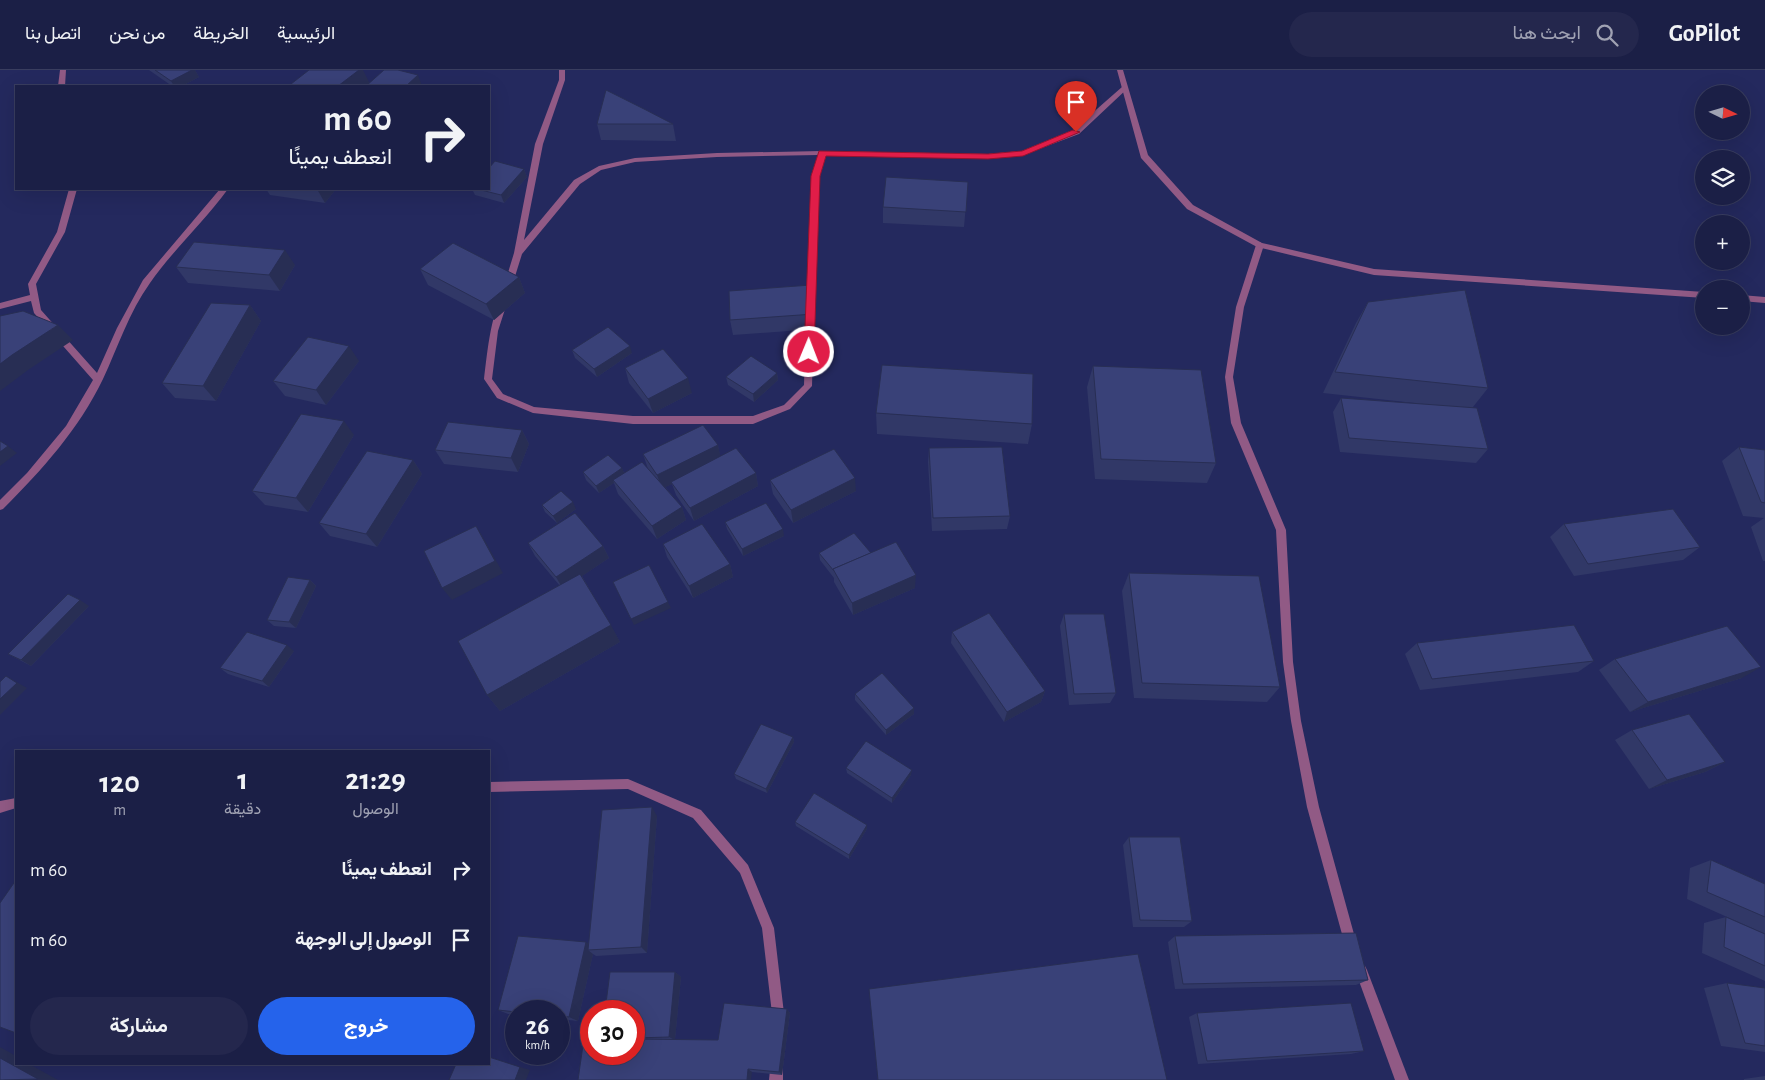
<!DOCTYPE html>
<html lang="ar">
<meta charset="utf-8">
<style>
:root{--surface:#1b1f46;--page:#24274d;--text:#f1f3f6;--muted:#a0a2b3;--line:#393d5f;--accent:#2563eb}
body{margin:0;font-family:"Alegreya Sans",Vazirmatn,sans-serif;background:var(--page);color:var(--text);direction:rtl;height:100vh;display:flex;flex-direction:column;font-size:19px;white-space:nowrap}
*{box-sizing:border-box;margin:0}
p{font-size:16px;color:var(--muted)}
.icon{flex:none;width:28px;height:28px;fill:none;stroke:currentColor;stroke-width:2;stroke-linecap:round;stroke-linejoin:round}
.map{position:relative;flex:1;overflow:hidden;direction:ltr}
.side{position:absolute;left:15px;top:680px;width:475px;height:315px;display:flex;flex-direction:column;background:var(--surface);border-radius:0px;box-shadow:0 5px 20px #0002,0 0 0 1px var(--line);direction:rtl}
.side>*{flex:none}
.hud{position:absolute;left:15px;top:15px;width:475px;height:105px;border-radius:0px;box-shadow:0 5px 20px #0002,0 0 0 1px var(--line);direction:rtl;background:#1b1f46;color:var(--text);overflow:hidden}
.needle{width:32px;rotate:95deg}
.fabs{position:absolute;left:1695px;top:15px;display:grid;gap:10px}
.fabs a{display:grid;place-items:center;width:55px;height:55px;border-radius:50%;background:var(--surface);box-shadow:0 5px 20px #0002,0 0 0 1px var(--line);font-size:25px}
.speed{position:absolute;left:505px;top:930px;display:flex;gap:10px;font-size:25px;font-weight:700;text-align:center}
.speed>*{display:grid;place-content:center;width:65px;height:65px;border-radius:50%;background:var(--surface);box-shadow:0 5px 20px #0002,0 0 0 1px var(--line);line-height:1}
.speed small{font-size:12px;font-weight:400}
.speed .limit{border:8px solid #d22;background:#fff;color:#111}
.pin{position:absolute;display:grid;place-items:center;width:42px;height:42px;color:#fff;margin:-51px -21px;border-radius:50% 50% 50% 0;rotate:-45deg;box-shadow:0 0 5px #0007}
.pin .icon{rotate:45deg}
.me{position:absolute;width:55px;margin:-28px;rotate:1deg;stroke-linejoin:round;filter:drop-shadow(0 0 4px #0008)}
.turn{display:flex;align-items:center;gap:18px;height:105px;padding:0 15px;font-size:22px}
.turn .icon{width:65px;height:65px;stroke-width:2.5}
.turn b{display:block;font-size:35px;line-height:42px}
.eta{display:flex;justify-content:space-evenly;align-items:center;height:85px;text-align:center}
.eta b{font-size:30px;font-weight:700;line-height:35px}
.button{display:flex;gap:10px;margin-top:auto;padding:10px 15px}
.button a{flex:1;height:58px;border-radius:30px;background:var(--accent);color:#fff;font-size:20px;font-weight:700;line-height:58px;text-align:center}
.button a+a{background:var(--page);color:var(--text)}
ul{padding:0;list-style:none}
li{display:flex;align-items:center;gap:15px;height:70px;padding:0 15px}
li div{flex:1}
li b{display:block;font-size:19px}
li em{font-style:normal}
header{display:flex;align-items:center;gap:30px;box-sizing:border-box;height:70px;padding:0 25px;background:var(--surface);border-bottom:1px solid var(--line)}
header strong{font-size:24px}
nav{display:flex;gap:28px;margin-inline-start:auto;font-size:18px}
.search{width:350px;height:45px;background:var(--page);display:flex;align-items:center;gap:12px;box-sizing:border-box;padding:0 18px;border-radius:28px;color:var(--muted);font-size:19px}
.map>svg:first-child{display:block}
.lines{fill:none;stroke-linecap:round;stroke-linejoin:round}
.minor{fill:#915a85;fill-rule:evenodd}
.tertiary{fill:#915a85;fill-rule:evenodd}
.wall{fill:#313867}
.shaded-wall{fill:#282e54}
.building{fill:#394178;stroke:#282e54}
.route{fill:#e11d48;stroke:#92132f}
</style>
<header>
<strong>GoPilot</strong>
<div class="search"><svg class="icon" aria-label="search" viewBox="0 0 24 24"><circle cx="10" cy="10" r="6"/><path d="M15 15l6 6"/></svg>ابحث هنا</div>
<nav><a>الرئيسية</a><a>الخريطة</a><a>من نحن</a><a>اتصل بنا</a></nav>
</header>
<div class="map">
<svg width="1765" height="1010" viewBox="0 0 1765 1010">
<rect width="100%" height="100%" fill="#24295e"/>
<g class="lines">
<!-- minor -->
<g class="minor">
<polygon points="60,0 66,0 65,16 58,16"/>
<polygon points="559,0 565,0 565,10 543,74 524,170 574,110 599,96 635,88 717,83 822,81 988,84 1022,81 1073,60 1122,17 1128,18 1079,64 1023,85 988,88 825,85 820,106 814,229 811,230 807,227 812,106 818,85 717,87 635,92 601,100 580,114 522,184 512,216 508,219 504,216 514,183 535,74 559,10"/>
<path d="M69 119H77L65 162 36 214 41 240 97 303 117 258 143 210 220 119H228C204 152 173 180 150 213 129 242 118 277 103 309 79 359 42 400 3 439L0 440V430L27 403 66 356 93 310 34 243 31 231 0 239V233L30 225 28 214 57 162Z"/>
<polygon points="1260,172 1264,175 1244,237 1233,307 1241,353 1286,460 1293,592 1301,651 1319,737 1357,875 1355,879 1351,881 1347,879 1345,875 1307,737 1291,651 1283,592 1276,460 1231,353 1225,307 1236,237 1256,175"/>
<path d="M503 230 507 233 498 261 492 309 503 324 534 337 633 346H753L784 335 804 315 806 247 810 244 814 247 812 316 790 339 753 354H633L533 343 497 328 484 309C486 294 491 236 503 230Z"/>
<polygon points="628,709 701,740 748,795 774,858 785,952 784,957 779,958 774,957 773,952 762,858 740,803 693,748 628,719 489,722 489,712"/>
<polygon points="16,728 16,738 0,743 0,731"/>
<polygon points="1361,894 1365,896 1367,900 1409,1010 1395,1010 1355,900 1357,896"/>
<polygon points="777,985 782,986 783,991 783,1010 769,1010 771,991 772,986"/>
</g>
<!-- tertiary -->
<g class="tertiary">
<polygon points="1117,0 1123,0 1148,85 1193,135 1262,173 1374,199 1704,222 1704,228 1374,205 1257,177 1187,139 1141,88"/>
<polygon points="1741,225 1765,227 1765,233 1741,231"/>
</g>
</g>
<!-- wall -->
<g class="wall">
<polygon points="149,0 195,0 199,7 182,16 172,16"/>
<polygon points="597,54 673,54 676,71 601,70"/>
<polygon points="524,99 527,107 504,133 475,125 472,119 489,119"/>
<polygon points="968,112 964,157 883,153 883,137"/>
<polygon points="266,119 336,119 325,133 270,125"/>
<polygon points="295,195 280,221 188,213 176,197"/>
<polygon points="420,199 519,207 525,223 494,250 428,215"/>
<polygon points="811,215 815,259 733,265 730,250"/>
<polygon points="1368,232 1488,318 1473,337 1488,379 1476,393 1340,382 1333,342 1341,328 1424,334 1323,323 1356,253"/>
<polygon points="250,235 261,251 216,331 175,328 162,313"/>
<polygon points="572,280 632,283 597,307 575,288"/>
<polygon points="359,291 326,335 285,326 273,311"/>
<polygon points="1093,296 1216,393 1207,413 1095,409 1087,317"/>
<polygon points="625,298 692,323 653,343 629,313"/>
<polygon points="777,303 778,310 754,332 728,315 726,307"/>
<polygon points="876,343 1032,354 1028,374 877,364"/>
<polygon points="522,360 529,374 518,402 444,394 435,380"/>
<polygon points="354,365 308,442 265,435 252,421"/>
<polygon points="718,375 720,386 756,403 758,416 694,451 676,425 672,414 665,417 682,437 686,450 657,469 618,424 614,413 599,423 586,410 583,402 622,398 624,403 648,399 643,384"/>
<polygon points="1739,377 1765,380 1765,491 1763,491 1751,457 1764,448 1743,446 1722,391"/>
<polygon points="929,378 1010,446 1007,459 932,461 928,392"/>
<polygon points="413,390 422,404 377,477 330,466 319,453"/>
<polygon points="770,410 856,421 793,453 773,424"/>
<polygon points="542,435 576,439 557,453 545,442"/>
<polygon points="725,452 784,466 743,486 727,459"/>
<polygon points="1564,454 1700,477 1683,490 1574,506 1550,467"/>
<polygon points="528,473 603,476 609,488 582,506 620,572 500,641 487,625 560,516 535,486"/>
<polygon points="663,474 730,494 733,507 693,528 667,487"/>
<polygon points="819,483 871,483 915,518 853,545 834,512 834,508 820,490"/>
<polygon points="1129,503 1280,617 1267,632 1134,628 1122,521"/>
<polygon points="310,510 316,516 296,558 274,556 267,550"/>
<polygon points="89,536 31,596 8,584"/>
<polygon points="1064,544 1116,623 1110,633 1069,635 1060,556"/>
<polygon points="952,562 1045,621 1041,632 1004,652 951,573"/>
<polygon points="1417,573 1594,591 1578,602 1420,620 1405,584"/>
<polygon points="294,581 269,617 228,604 220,598"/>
<polygon points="1615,589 1742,608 1630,642 1599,600"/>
<polygon points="855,624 914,644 886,665 855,630"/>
<polygon points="1632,660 1725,692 1705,702 1649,719 1615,670"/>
<polygon points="793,667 794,672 767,723 736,709 734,704"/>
<polygon points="846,698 911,705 892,733 847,703"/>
<polygon points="657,746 647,883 596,886 593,884 578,951 559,949 559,941 516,941 516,945 508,944 498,940 588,874"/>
<polygon points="795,752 867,759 849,789 796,756"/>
<polygon points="1129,767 1192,851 1184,857 1133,857 1123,775"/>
<polygon points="1711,790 1765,814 1765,864 1687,829 1690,798"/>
<polygon points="1726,847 1765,864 1765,911 1702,883 1704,853"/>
<polygon points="1175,866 1368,910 1356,915 1175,919 1168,872"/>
<polygon points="675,902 681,907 675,970 718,970 787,939 790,943 782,1005 752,1002 634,984 634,941"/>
<polygon points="1727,913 1765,918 1765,982 1721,976 1704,918"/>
<polygon points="1197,943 1364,981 1351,984 1198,994 1189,947"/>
<polygon points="1765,1006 1765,1010 1744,1010 1744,1009"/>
</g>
<!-- shaded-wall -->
<g class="shaded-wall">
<polygon points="192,0 195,0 199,7 182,16 174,16 171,11"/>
<polygon points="359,0 363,0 370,14 366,16 338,16"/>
<polygon points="418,5 422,16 406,16"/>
<polygon points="524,99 527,107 504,133 501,125"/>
<polygon points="317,119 336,119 325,133"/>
<polygon points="285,180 295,195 280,221 269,205"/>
<polygon points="519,207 525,223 494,250 486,234"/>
<polygon points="250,235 261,251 216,331 203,316"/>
<polygon points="58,255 73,270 28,300 0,321 0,294 12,285"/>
<polygon points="349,276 359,291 326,335 316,320"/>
<polygon points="630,276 632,283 597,307 594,299"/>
<polygon points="777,303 778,310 754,332 753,324"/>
<polygon points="688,308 692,323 653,343 648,329"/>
<polygon points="344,351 354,365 308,442 296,428"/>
<polygon points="522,360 529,374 518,402 511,388"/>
<polygon points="718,375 721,389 671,412 672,414 662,419 657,405"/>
<polygon points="8,376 17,383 0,396 0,382"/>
<polygon points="413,390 422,404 377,477 366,464"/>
<polygon points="622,398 625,405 613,410 614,413 599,423 596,416"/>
<polygon points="756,403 758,416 694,451 690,438"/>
<polygon points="855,408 856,421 793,453 791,440"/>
<polygon points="573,432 576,439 557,453 553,446"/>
<polygon points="682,437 686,450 657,469 652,456"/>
<polygon points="476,456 484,469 503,503 452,530 442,518"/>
<polygon points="783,459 784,466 743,486 742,479"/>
<polygon points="603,476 609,488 563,519 556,507"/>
<polygon points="730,494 733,507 693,528 689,516"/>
<polygon points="916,505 915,518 853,545 852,533"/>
<polygon points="310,510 316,516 296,558 289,552"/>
<polygon points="80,530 89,536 31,596 21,590"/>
<polygon points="668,532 671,538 634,555 631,549"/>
<polygon points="611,555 620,572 500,641 487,625"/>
<polygon points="287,575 294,581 269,617 262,611"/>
<polygon points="1761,597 1742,608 1630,642 1648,632"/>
<polygon points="6,606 27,618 0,645 0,629"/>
<polygon points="1045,621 1041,632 1004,652 1007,642"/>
<polygon points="914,638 914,644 886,665 886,660"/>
<polygon points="793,667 794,672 767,723 766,719"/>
<polygon points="1725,692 1705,702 1649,719 1667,710"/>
<polygon points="912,700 911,705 892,733 892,728"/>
<polygon points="652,737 657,746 647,883 641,877"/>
<polygon points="867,755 867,759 849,789 849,785"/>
<polygon points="586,872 594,878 588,880 593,884 578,951 569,947"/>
<polygon points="675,902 681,907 675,970 669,967"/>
<polygon points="787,939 790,943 782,1005 779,1002"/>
<polygon points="0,977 16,986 16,994 29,994 58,1010 38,1010 0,988"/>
<polygon points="489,987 530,1000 526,1010 515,1010"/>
<polygon points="748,999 752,1002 751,1010 747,1010"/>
</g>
<!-- building -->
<g class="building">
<polygon points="155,0 192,0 171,11"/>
<polygon points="309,0 359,0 338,16 299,16 291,14"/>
<polygon points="384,0 398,0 418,5 406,16 366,16"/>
<polygon points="606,20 646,40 673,54 597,54"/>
<polygon points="495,91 524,99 501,125 477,119 489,119 489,98"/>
<polygon points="886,107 968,112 966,142 883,137"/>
<polygon points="194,172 285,180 269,205 176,197"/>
<polygon points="453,173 519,207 486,234 420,199"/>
<polygon points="811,215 814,244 730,250 729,221"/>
<polygon points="1465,220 1488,318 1335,302 1368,232"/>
<polygon points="211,233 250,235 203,316 162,313"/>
<polygon points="23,241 58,255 12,285 0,294 0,246"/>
<polygon points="608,257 630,276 594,299 572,280"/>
<polygon points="308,267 349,276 316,320 273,311"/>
<polygon points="663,279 688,308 648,329 625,298"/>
<polygon points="751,286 777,303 753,324 726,307"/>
<polygon points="882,295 1033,304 1032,354 876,343"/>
<polygon points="1093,296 1201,300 1216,393 1101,389"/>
<polygon points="1341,328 1477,338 1488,379 1349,368"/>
<polygon points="301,344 344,351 296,428 252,421"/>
<polygon points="448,352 522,360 511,388 435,380"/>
<polygon points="703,355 718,375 657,405 643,384"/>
<polygon points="0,371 8,376 0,382"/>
<polygon points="1002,377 1010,446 933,448 929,378"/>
<polygon points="1739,377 1765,380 1765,433 1761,432"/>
<polygon points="736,378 756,403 690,438 671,412"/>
<polygon points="834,379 855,408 791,440 770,410"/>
<polygon points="367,381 413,390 366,464 319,453"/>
<polygon points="608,385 622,398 596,416 583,402"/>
<polygon points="642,392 682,437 652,456 613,410"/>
<polygon points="561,421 573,432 553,446 542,435"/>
<polygon points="766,433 783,459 742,479 725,452"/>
<polygon points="1673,439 1700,477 1588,494 1564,454"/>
<polygon points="575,443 603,476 556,507 528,473"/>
<polygon points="702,454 730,494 689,516 663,474"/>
<polygon points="476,456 495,491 442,518 424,481"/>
<polygon points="854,463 871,483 833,499 834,501 819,483"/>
<polygon points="896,472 916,505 852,533 833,499"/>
<polygon points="649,495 668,532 631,549 613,512"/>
<polygon points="1129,503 1259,506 1280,617 1142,613"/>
<polygon points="580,504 611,555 487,625 458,571"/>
<polygon points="288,507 310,510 289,552 267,550"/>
<polygon points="68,524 80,530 21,590 8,584"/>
<polygon points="989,543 1045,621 1007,642 952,562"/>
<polygon points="1064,544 1104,544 1116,623 1074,624"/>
<polygon points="1574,555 1594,591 1432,609 1417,573"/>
<polygon points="1727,556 1761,597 1648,632 1615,589"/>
<polygon points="247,562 287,575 262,611 220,598"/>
<polygon points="882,603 914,638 886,660 855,624"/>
<polygon points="6,606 17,613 0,629 0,612"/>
<polygon points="1689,644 1725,692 1667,710 1632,660"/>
<polygon points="761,654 793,667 766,719 734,704"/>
<polygon points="866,671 912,700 892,728 846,698"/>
<polygon points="814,723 867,755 849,785 795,752"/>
<polygon points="652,737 641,877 588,880 602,740"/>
<polygon points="1129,767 1180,767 1192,851 1140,850"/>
<polygon points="1711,790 1765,814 1765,847 1707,822"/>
<polygon points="16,810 16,898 15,900 16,898 16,963 0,957 0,833"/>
<polygon points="1726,847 1765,864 1765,896 1724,877"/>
<polygon points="1356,863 1368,910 1183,914 1175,866"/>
<polygon points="518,866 586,872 569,947 559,946 559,941 516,941 516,942 498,940"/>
<polygon points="1138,884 1167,1010 878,1010 869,919"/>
<polygon points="610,902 675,902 669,967 634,968 634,941 605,941"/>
<polygon points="1727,913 1765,918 1765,976 1745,973"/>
<polygon points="724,933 787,939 779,1002 748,999 747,1010 578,1010 584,968 591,968 591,984 634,984 634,969 718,970"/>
<polygon points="1351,933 1364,981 1207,991 1197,943"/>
<polygon points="489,987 520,997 515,1010 449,1010 456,994 489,994"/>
<polygon points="0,988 38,1009 0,1010"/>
</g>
<!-- route -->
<polygon class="route" points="1073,60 1080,62 1023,86 988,89 826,86 820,106 814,282 809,286 806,285 804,282 811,106 819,81 988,84 1022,81"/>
</svg>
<div class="fabs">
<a><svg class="needle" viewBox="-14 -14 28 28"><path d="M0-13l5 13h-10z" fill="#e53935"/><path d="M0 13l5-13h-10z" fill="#a0a2b3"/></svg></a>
<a><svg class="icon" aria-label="layers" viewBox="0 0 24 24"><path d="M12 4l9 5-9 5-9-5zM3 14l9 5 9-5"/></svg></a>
<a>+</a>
<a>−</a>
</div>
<div class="speed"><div>26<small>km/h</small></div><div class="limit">30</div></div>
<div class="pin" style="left:1076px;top:62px;background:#d93025"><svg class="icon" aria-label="arrive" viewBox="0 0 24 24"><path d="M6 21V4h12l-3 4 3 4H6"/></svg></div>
<svg class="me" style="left:809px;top:282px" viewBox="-20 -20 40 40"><circle r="17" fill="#e11d48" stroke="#fff" stroke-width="3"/><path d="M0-11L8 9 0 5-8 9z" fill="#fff"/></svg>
<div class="hud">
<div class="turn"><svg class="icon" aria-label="right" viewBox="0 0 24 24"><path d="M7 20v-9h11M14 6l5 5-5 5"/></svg><div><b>60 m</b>انعطف يمينًا</div></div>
</div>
<section class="side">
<div class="eta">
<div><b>21:29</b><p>الوصول</p></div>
<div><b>1</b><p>دقيقة</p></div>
<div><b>120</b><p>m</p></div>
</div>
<ul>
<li><svg class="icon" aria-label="right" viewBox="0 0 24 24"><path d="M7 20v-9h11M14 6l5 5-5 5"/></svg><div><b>انعطف يمينًا</b></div><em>60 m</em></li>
<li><svg class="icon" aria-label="arrive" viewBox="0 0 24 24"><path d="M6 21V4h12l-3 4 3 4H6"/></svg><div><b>الوصول إلى الوجهة</b></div><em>60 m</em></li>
</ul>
<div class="button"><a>خروج</a><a>مشاركة</a></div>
</section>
</div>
